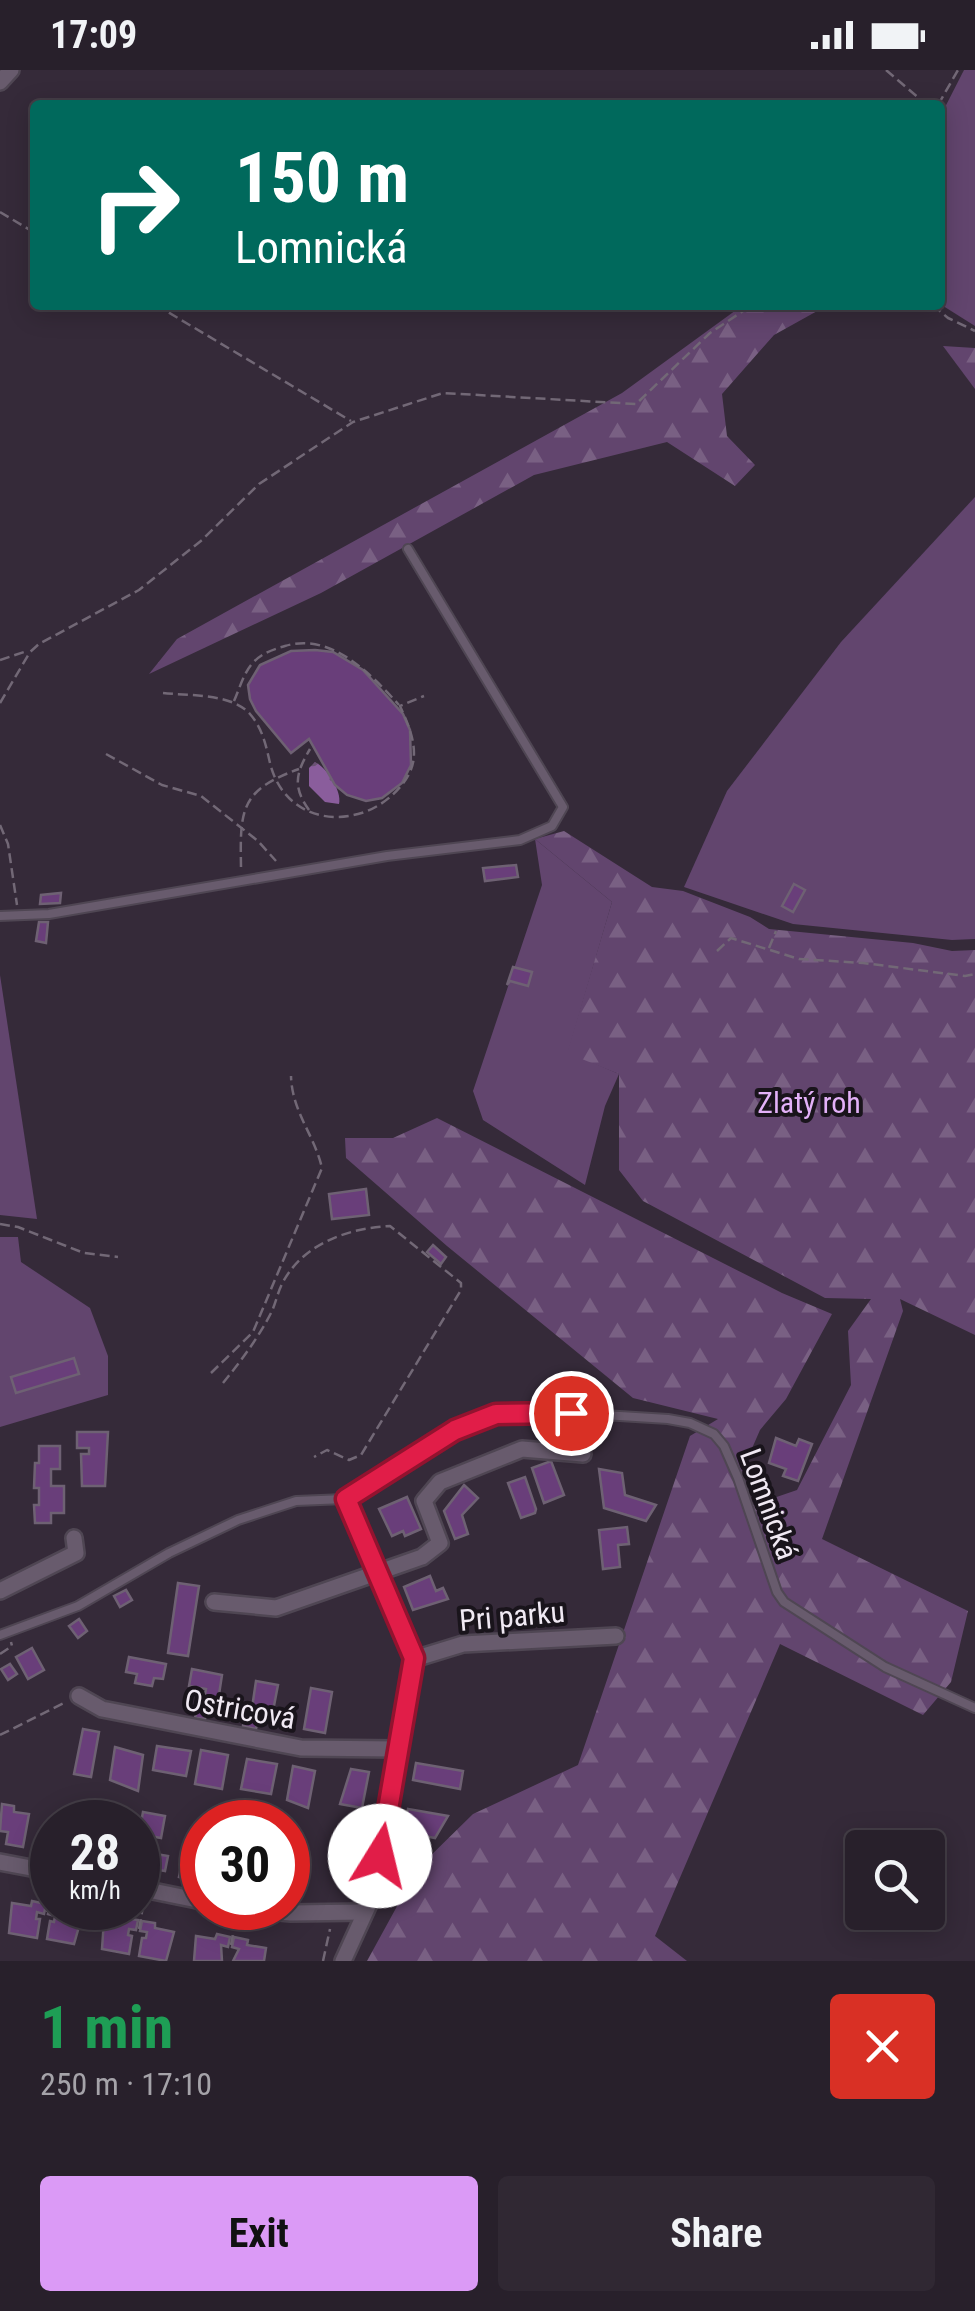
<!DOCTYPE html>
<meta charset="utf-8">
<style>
:root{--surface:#28202b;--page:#302833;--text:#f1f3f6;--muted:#a5a3a9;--line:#443e47;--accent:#db9af6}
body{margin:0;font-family:"Roboto Condensed",sans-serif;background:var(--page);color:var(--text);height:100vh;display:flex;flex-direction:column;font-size:38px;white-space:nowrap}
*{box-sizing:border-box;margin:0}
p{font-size:32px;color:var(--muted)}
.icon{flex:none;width:55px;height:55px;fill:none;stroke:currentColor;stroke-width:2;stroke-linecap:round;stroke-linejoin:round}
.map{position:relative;height:1891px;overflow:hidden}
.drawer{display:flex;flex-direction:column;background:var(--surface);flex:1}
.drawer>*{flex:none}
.banner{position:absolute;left:30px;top:30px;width:915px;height:210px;border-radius:10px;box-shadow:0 5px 25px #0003,0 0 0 2px var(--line);background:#00695c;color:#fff;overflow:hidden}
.controls{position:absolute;left:845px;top:1760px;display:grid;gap:20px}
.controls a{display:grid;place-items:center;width:100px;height:100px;border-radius:10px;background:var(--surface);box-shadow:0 5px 25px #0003,0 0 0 2px var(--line);font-size:50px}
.speed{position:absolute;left:30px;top:1730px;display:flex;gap:20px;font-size:50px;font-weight:700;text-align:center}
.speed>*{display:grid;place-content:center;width:130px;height:130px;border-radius:50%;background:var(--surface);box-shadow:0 5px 25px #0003,0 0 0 2px var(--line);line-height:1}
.speed small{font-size:25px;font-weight:400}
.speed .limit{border:15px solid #d22;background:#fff;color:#111}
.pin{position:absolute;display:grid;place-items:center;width:85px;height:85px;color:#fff;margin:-42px;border:5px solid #fff;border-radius:50%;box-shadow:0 2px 10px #0007}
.me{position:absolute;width:110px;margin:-55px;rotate:9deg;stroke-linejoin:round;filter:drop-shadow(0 0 8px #0008)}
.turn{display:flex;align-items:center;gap:35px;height:210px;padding:0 40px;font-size:45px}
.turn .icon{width:130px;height:130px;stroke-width:2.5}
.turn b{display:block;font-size:70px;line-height:85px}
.round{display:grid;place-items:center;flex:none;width:105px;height:105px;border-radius:10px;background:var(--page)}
.headline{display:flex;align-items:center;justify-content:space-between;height:170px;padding:0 40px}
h1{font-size:60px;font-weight:700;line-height:75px;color:#1e9e55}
.action{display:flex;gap:20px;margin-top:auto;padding:20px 40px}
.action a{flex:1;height:115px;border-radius:10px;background:var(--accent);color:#111;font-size:40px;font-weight:700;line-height:115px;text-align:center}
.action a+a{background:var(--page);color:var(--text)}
.status{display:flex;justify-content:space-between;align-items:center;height:70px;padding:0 50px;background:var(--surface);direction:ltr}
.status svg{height:28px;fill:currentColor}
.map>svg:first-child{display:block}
.green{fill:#62456e}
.forest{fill:url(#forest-firs)}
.water{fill:url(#water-ripples)}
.building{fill:#693e7a;stroke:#6e6173;stroke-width:2.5}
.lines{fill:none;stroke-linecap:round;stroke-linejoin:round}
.lane-casing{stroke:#4f4653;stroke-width:12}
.street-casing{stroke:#4f4653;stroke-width:20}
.path{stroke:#726876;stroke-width:2.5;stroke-dasharray:10 5;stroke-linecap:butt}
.lane{stroke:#685b6d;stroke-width:8}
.street{stroke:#685b6d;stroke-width:15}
.route-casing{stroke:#92132f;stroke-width:25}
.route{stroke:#e11d48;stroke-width:18}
.labels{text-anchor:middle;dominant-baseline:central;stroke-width:8;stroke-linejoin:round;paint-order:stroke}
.park-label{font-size:30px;fill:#e3b1f8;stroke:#19141b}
.street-label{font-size:30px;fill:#f0e9f3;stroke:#19141b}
</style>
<div class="status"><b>17:09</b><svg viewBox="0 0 49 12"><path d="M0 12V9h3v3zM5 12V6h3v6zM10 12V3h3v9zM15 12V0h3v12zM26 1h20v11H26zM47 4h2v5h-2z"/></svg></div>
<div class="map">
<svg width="975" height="1891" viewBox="0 0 975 1891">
<defs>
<pattern id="forest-firs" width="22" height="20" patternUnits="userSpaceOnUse" patternTransform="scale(2.5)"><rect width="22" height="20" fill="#62456e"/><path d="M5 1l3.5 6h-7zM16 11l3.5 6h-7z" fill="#796083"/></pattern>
<pattern id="water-ripples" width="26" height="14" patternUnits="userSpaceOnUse" patternTransform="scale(2.5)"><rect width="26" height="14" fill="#8a5d9c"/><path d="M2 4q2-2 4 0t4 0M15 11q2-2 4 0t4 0" fill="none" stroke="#695272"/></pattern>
</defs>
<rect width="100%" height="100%" fill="#352a39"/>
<!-- green -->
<g class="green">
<polygon points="964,0 975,0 975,256 940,234 940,47"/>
<polygon points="975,427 975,869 952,870 793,854 684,817 727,721 841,572"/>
<polygon points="535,769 612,832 568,982 619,1004 605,1036 585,1115 483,1050 473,1021 542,815"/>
<polygon points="0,905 37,1149 0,1145"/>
<polygon points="0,1167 18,1167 21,1192 90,1238 108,1286 108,1325 0,1357"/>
</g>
<!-- forest -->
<g class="forest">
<polygon points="743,235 828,235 774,265 722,324 727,366 755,395 735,416 667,372 534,405 321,523 149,604 177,569 622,323"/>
<polygon points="943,276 975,278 975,319"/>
<polygon points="564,761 652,817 683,821 750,847 769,859 913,873 952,881 975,880 975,1265 900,1229 903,1241 822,1469 968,1541 951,1612 923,1645 780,1574 655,1866 687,1891 367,1891 418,1798 473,1744 578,1695 690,1366 718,1349 633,1328 447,1176 346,1088 345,1068 393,1068 437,1048 782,1223 832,1244 786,1329 760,1360 743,1399 750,1436 797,1420 851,1315 848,1261 871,1229 825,1228 643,1131 619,1100 619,1004 567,983 612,832 535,769"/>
</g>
<!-- water -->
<path class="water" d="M315 692C327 698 342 721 339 734L325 732 309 716V698Z"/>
<!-- building -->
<g class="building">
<polygon points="315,580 333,582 363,600 403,644 410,660 411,695 402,713 382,728 366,731 347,725 335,715 309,669 291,683 256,641 250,629 248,615 260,595 291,581"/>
<polygon points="516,795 518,807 485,811 483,798"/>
<polygon points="794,814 805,820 793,842 782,836"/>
<polygon points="61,823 60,833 40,834 41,825"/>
<polygon points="39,852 48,852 46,873 36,871"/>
<polygon points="513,897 532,902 528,916 510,911 507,915"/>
<polygon points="366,1119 369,1145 332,1149 329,1124"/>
<polygon points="433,1175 446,1187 441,1194 427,1182"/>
<polygon points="74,1288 79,1304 16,1323 11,1307"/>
<polygon points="77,1362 108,1362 105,1416 82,1416 81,1384 89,1384 89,1378 77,1378"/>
<polygon points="776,1368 796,1376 799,1369 812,1374 798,1411 783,1406 786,1399 769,1393"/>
<polygon points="39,1376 60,1376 60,1399 51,1399 51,1416 64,1416 64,1443 51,1443 51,1453 35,1453 34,1435 39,1435 39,1418 34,1418 35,1393 39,1393"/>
<polygon points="551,1391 564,1425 544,1433 532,1398"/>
<polygon points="599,1399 622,1403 625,1425 656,1435 646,1451 604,1438"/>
<polygon points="525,1407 536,1439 535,1443 521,1448 508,1413"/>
<polygon points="464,1415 478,1428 462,1445 468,1464 455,1469 444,1441"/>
<polygon points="407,1427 421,1459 405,1466 403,1461 392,1466 379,1439"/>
<polygon points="627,1457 629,1474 618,1475 620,1497 603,1499 599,1460"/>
<polygon points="430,1506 436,1521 443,1518 448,1529 413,1540 404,1517"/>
<polygon points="178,1513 199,1516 188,1586 168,1583"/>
<polygon points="126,1520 132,1530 120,1537 114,1526"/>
<polygon points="79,1549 87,1561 78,1568 69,1556"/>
<polygon points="32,1578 44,1600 28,1609 16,1587"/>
<polygon points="129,1587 166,1594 163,1609 154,1608 152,1616 135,1613 137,1604 126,1602"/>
<polygon points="10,1594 17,1604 8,1610 1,1599"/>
<polygon points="192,1599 222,1605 218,1631 204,1629 206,1619 189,1616"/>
<polygon points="256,1611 278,1615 273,1641 252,1638"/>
<polygon points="311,1618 332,1622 325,1663 304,1659"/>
<polygon points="198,1633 208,1634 205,1649 195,1648"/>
<polygon points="245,1641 259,1643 256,1659 243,1656"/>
<polygon points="83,1659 99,1662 91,1707 74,1704"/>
<polygon points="157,1676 191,1681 186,1706 153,1700"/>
<polygon points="115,1677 143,1685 138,1721 110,1710"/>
<polygon points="201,1680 228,1685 222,1719 195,1714"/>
<polygon points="247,1689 277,1694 271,1724 241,1719"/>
<polygon points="416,1693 463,1701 460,1719 413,1710"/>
<polygon points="293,1696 315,1701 308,1738 287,1730"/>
<polygon points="351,1699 369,1702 362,1738 340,1734"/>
<polygon points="2,1734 14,1736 14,1742 29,1744 23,1777 6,1774 8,1762 0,1761"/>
<polygon points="62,1739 81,1742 80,1752 60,1752"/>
<polygon points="408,1739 448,1746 435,1768 404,1762"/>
<polygon points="113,1742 129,1744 127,1752 111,1752"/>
<polygon points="143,1742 165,1746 161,1768 139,1764"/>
<polygon points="185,1772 202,1776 202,1811 179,1807"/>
<polygon points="150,1783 168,1786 165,1801 148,1798"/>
<polygon points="32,1831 46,1834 44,1844 37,1842 36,1849 40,1849 37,1868 9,1863 12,1833 31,1836"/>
<polygon points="50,1835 63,1838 62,1842 82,1846 74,1874 47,1869 50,1851 54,1852 55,1846 48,1844"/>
<polygon points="124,1848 138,1850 136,1860 129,1859 128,1865 132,1866 129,1884 102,1879 104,1850 123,1853"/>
<polygon points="142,1851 155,1853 155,1858 174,1862 166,1891 139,1886 142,1868 146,1868 147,1862 140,1861"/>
<polygon points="217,1864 230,1867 228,1877 221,1875 222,1891 194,1891 196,1866 215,1869"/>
<polygon points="234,1867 248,1870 247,1875 266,1878 264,1891 233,1891 239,1879 232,1877"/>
</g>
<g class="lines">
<!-- lane casing -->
<g class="lane-casing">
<g id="lane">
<polyline points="0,846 49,844 387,786 520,770 552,756 563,737 408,479"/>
<polyline points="0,1565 78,1536 169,1483 238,1450 296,1431 345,1429 455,1360 496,1344 539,1341 668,1349 690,1353 714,1364 724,1376 738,1408 777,1522 784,1532 885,1597 975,1638"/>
</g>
</g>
<!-- street casing -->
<g class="street-casing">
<g id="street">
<polyline points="0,12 11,0"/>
<polyline points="0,1521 76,1483 74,1468"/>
<polyline points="214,1532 276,1538 422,1487 440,1473 424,1431 440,1412 522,1379 583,1384"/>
<polyline points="414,1589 463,1574 616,1566"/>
<polyline points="79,1626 102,1639 301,1678 397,1679"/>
<polyline points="0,1792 52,1802"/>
<polyline points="138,1818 202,1831"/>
<polyline points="236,1838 291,1843 365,1842"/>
<polyline points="343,1891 375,1821 414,1589 345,1429"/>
</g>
</g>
<!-- path -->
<g class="path">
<polyline points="886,0 927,35"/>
<polyline points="938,35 958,0"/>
<polyline points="0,142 35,163"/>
<polyline points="156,235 351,351"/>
<polyline points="933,235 948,248 975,261"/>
<polyline points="0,590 27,581"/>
<path d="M163 623C190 626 231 623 250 644 263 659 266 676 270 693 280 735 318 755 358 744 379 739 401 721 410 702 420 680 409 656 400 636L424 626"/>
<path d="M234 631C239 620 243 605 251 595 260 584 271 580 285 576 331 562 371 604 399 635"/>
<polyline points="0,633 30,582 39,574 139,520 202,470 259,414 353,352 443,323 636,334 710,263 752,235"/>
<polyline points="106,684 162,715 201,726 258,771 276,791"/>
<path d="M309 740C292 716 296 703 310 679"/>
<polyline points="0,755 8,774 17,835"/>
<path d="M241 797C240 740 240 720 299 699"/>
<polyline points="769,878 776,861"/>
<polyline points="717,881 731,868 799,889 863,893 965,906 975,904"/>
<polyline points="0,1154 18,1157 84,1183 118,1187"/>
<path d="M211 1303 253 1262 322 1098C314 1064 292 1042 291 1006"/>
<path d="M223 1313C241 1291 259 1267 272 1241 276 1232 278 1221 283 1212 304 1173 349 1158 390 1156L461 1213V1220L361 1385 349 1390 327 1380 314 1387"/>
<polyline points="0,1584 12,1576 11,1572"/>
<polyline points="0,1665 64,1633"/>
<polyline points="47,1842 51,1818"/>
<polyline points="139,1859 143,1836"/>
<polyline points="231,1875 235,1852"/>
<polyline points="323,1891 330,1859"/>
</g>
<!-- lane -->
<use href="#lane" class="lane"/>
<!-- street -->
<use href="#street" class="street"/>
</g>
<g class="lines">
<!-- route casing -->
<g class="route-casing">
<polyline id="route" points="380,1786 414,1588 346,1429 455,1360 496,1344 571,1343"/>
</g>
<!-- route -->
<use href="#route" class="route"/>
</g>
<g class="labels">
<!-- park labels -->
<g class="park-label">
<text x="809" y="1032">Zlatý roh</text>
</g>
<!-- street labels -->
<g class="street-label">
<text transform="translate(769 1434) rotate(70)">Lomnická</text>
<text transform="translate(512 1546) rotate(-5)">Pri parku</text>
<text transform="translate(240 1639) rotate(10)">Ostricová</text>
</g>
</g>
</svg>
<div class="controls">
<a><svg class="icon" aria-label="search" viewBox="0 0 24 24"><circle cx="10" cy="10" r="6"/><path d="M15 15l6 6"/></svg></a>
</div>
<div class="speed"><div>28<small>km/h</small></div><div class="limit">30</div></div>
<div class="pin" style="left:571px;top:1343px;background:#d93025"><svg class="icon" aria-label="arrive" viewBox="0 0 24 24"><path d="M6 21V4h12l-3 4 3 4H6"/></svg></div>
<svg class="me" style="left:380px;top:1786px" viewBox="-20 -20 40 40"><circle r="19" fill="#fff"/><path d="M0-13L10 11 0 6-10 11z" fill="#e11d48"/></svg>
<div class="banner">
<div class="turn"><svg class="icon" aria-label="right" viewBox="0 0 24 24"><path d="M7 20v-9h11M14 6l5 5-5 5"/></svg><div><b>150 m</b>Lomnická</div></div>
</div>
</div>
<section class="drawer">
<div class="headline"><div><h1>1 min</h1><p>250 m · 17:10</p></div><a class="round" style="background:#d93025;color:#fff"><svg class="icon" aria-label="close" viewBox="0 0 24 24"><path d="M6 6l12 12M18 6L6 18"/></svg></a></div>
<div class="action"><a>Exit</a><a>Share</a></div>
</section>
